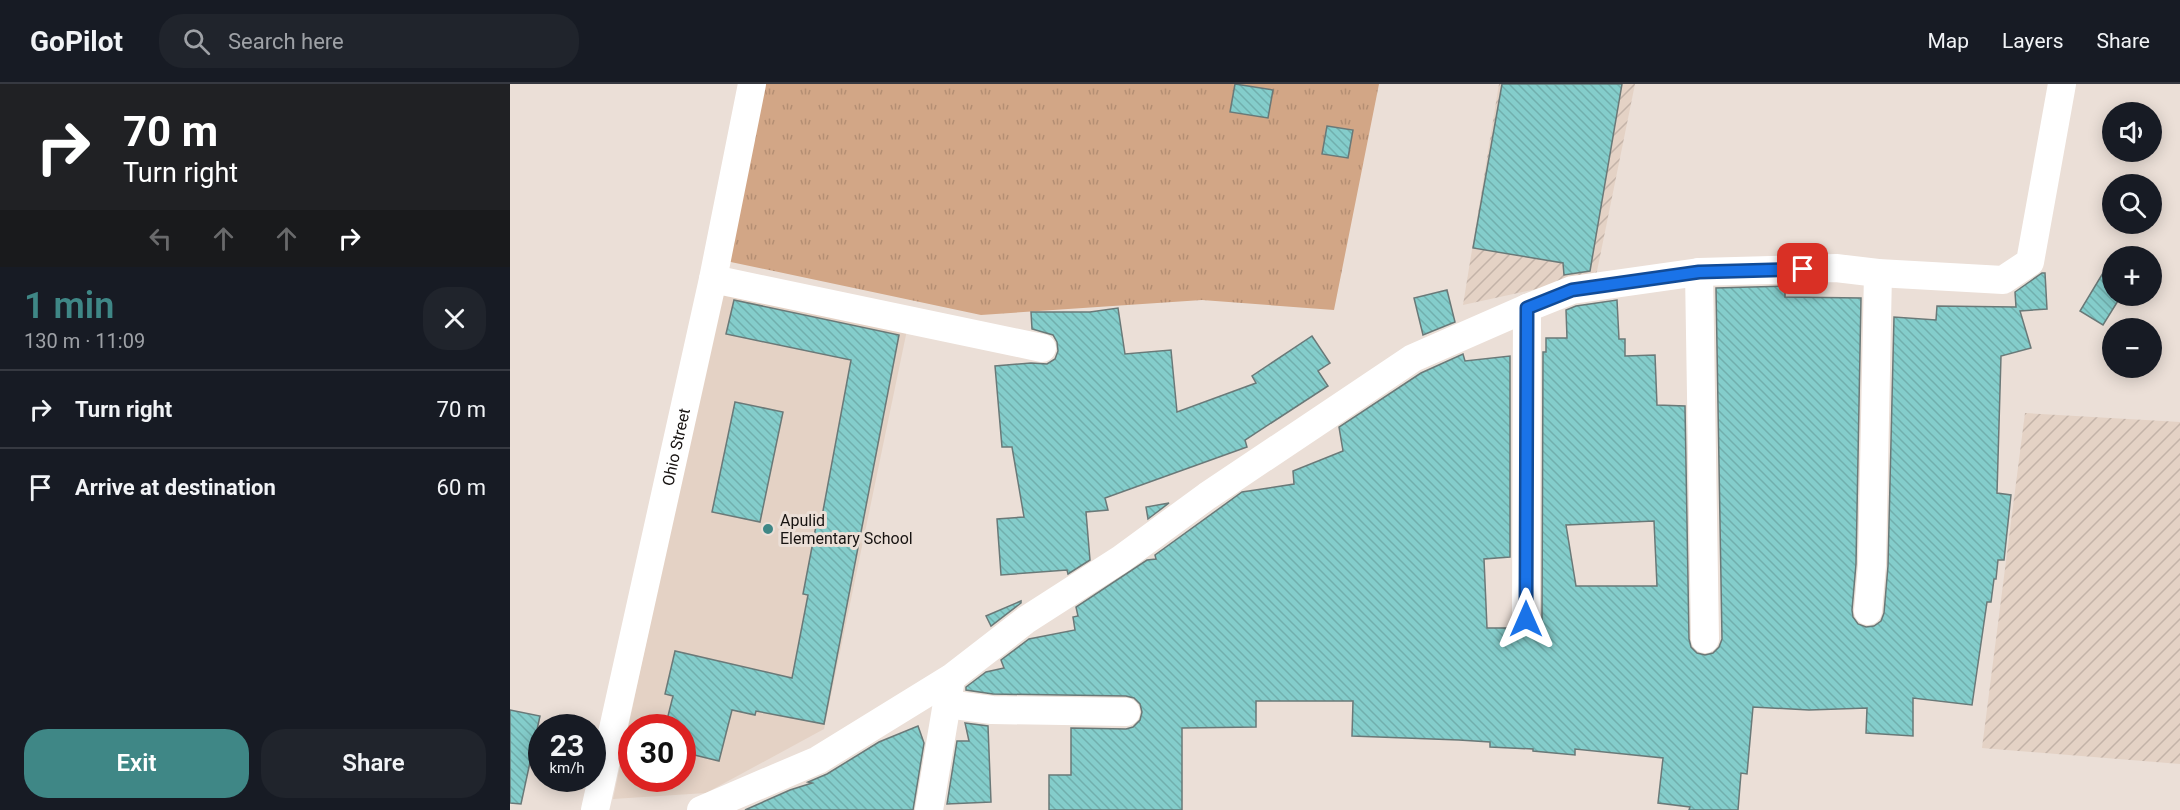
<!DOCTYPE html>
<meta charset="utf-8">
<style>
:root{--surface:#171b24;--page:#20242c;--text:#f1f3f6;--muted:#9ea1a6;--line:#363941;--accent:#3f8786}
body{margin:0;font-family:Roboto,sans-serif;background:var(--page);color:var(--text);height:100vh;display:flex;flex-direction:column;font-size:22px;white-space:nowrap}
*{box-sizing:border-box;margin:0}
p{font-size:20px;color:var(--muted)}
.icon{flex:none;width:33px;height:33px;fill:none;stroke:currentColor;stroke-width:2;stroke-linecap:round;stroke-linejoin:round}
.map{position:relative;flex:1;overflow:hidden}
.details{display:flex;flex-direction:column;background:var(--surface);width:510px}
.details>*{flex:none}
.guide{background:#202124;color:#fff;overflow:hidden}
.controls{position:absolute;left:1592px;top:18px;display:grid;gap:12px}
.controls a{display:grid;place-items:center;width:60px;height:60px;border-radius:50%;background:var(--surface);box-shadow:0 3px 15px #0003;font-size:30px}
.speed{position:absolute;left:18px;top:630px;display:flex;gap:12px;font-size:30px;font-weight:700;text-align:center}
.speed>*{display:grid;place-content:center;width:78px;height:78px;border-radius:50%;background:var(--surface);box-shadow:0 3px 15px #0003;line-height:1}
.speed small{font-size:15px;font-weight:400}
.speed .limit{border:9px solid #d22;background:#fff;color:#111}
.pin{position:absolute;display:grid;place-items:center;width:51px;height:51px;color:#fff;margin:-26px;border-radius:12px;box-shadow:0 3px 9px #0006}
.me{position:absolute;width:66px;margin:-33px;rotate:0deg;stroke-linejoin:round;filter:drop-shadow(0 0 4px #0008)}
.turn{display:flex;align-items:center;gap:21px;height:126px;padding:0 24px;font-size:27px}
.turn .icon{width:78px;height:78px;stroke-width:2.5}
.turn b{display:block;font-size:42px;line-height:51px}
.lanes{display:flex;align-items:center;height:57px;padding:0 24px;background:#0003;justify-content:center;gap:30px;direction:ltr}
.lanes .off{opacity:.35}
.round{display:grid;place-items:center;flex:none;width:63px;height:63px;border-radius:24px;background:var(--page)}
.head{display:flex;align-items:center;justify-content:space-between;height:102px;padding:0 24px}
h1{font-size:36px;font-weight:600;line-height:45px;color:var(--accent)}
.cta{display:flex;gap:12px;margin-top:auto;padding:12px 24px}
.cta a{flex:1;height:69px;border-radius:24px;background:var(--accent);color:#fff;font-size:24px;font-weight:600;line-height:69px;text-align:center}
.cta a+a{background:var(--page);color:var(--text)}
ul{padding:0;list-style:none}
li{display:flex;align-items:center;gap:18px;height:78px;padding:0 24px;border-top:2px solid var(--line)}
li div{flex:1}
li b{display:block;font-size:22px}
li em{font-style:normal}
header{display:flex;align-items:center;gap:36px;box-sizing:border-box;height:84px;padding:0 30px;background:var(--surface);border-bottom:2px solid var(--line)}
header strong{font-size:28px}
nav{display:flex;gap:33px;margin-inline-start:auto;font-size:21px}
.search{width:420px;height:54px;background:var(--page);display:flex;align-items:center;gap:15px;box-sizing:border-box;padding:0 21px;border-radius:24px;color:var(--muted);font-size:22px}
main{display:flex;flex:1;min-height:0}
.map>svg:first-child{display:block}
.built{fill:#e4d2c5;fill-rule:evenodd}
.industrial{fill:url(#industrial-furrows)}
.grass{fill:url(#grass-tufts)}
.building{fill:url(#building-back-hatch);stroke:#6a7978;stroke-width:1.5;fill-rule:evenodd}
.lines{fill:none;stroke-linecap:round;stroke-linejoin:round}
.minor{stroke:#fff;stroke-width:28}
.route-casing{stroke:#114b97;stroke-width:15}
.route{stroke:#1a73e8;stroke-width:10}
.poi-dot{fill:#3f8786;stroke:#ebdfd7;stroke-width:2}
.labels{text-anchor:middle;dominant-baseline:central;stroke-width:6;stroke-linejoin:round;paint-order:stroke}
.street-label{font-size:16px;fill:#171311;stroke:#ebdfd7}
.poi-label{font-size:16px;fill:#171311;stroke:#ebdfd7;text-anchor:start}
</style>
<header>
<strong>GoPilot</strong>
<div class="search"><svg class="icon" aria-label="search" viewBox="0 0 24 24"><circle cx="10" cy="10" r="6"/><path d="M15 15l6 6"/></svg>Search here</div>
<nav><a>Map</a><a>Layers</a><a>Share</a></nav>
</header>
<main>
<section class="details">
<div class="guide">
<div class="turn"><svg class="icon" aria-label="right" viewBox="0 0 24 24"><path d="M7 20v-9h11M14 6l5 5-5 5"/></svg><div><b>70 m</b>Turn right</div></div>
<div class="lanes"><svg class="icon off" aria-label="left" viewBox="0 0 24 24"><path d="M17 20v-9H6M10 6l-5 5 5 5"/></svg><svg class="icon off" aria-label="ahead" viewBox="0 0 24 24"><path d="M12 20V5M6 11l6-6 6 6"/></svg><svg class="icon off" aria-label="ahead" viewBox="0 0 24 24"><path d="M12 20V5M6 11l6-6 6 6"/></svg><svg class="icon" aria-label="right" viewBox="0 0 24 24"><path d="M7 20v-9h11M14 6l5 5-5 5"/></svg></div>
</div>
<div class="head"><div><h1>1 min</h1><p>130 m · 11:09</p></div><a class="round"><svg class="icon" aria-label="close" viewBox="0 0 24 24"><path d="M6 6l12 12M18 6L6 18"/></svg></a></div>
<ul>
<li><svg class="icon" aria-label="right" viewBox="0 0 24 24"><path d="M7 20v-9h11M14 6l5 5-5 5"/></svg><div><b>Turn right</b></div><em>70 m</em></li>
<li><svg class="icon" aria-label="arrive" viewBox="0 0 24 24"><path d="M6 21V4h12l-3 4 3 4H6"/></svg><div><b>Arrive at destination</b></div><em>60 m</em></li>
</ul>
<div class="cta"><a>Exit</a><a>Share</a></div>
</section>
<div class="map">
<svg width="1670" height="726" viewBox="0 0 1670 726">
<defs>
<pattern id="industrial-furrows" width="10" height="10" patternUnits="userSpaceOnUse" patternTransform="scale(1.5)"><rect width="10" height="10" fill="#e4d2c5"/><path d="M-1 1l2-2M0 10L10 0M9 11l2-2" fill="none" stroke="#c3b3a8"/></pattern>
<pattern id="grass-tufts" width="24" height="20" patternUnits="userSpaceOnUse" patternTransform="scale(1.5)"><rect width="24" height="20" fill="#d2a686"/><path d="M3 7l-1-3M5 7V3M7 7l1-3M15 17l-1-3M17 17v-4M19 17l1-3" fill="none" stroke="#b48e73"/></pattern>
<pattern id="building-back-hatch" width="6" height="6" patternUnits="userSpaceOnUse" patternTransform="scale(1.5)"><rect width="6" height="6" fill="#84cdcb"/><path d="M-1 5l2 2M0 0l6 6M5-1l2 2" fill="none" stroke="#71afad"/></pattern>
</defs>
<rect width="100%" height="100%" fill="#ebdfd7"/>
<!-- built -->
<path class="built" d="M210 211 397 246 314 645 196 709 103 715ZM122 644H172V694H122Z"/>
<!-- industrial -->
<g class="industrial">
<polygon points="989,0 1125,0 1086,192 953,221"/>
<polygon points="1515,329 1670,338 1670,680 1472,664"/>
</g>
<!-- grass -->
<polygon class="grass" points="255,0 869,0 824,226 692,216 471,231 216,177"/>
<!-- building -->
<g class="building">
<polygon points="725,0 763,6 758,34 720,28"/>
<polygon points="992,0 1112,0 1080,187 1054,191 1053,179 963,164"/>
<polygon points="817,42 843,46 838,74 812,70"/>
<polygon points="1602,174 1602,212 1611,212 1593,241 1570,227"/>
<path d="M1532 189H1535L1537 225 1510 227 1521 264 1491 272 1487 409 1501 411 1494 476H1488L1486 495H1484L1481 518H1477L1462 621 1403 614V652L1356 649 1357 624 1299 626 1243 623 1237 690 1231 689 1228 726H1179L1180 723 1148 719 1153 674 1065 665V671L1023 667V665L980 663V658L949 656 842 652 843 617H746V643L672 644V726H539V691H561V644L616 645 623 643 630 636 632 628 630 620 624 614 616 612 483 610 456 606V603L476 588 494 584 491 576 519 555 565 546 563 533 568 532 566 523 637 476 646 475 645 471 732 408 784 400 783 387 833 367 829 343 911 289 953 270 955 277 1000 272V473L974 475 977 544H1003L1008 549 1015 551 1025 549 1030 543 1032 535 1033 268H1036V254H1057L1056 226 1066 222 1107 216 1109 255H1115V272L1145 271 1147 321 1175 322 1179 555 1181 563 1187 569 1195 571 1203 569 1209 563 1212 555 1206 204 1275 202V213L1351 214 1346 480 1342 526 1343 533 1348 540 1356 543 1364 542 1371 537 1374 529 1378 482 1384 233 1426 236 1427 222 1506 223 1505 208ZM1144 437 1147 502H1066L1056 441Z"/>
<polygon points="937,206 945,238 913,251 904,214"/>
<polygon points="224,216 389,251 314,640 246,627 245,631 222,626 209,677 172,668 172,644 155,644 163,612 155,610 165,567 282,594 298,511 293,510 306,442 310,443 341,276 216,250"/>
<polygon points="608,224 615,270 661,266 667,328 746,299 742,292 802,252 820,279 808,287 818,302 735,356 737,363 595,414 598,426 576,428 580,476 558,490 557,486 491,491 487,435 514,433 502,363 492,363 485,282 521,279 537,280 545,275 548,267 547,258 543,251 522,245 521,228 580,228"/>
<polygon points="225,318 273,328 250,438 202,428"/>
<polygon points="659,419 638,435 636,423"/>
<polygon points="511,517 511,519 481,542 476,532"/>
<polygon points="0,626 30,632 11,720 0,719"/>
<polygon points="455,639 478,642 481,718 437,720 447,657 459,657"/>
<polygon points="408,642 414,659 403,726 235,726 280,706 302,699 298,698 317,690 369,658"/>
</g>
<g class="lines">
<!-- minor -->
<g class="minor">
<polyline points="1189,188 1195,555"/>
<polyline points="203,195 532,264"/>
<polyline points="1358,527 1362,481 1368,189"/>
<polyline points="1016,535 1017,224"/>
<polyline points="437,620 482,626 616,628"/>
<path id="s1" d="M85 726 203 195 242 0"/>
<polyline points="191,726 308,676 441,594 516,536 611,475 697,412 903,274 1017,224 1062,206 1189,188 1326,184 1368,189 1493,196 1520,178 1552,0"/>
<polyline points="419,726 440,601"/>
</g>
</g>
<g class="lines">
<!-- route casing -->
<g class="route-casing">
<polyline id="route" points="1016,535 1017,224 1062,206 1189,188 1293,185"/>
</g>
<!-- route -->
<use href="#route" class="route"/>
</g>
<!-- markers -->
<circle class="poi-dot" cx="258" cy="445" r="6"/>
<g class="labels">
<!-- street labels -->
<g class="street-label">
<text stroke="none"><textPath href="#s1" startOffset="372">Ohio Street</textPath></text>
</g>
<!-- poi labels -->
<g class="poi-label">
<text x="270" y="436">Apulid<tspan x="270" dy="18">Elementary School</tspan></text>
</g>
</g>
</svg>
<div class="controls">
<a><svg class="icon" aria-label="sound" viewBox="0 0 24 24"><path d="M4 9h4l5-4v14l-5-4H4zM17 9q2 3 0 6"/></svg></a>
<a><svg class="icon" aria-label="search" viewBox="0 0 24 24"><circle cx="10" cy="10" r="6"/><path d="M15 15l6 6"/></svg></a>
<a>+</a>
<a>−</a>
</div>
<div class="speed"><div>23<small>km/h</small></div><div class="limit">30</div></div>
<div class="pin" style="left:1293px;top:185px;background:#d93025"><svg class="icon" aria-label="arrive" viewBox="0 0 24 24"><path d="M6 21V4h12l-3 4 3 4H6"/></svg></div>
<svg class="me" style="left:1016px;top:535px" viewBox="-20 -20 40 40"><path d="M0-17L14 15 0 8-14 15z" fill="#1a73e8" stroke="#fff" stroke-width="4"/></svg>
</div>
</main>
